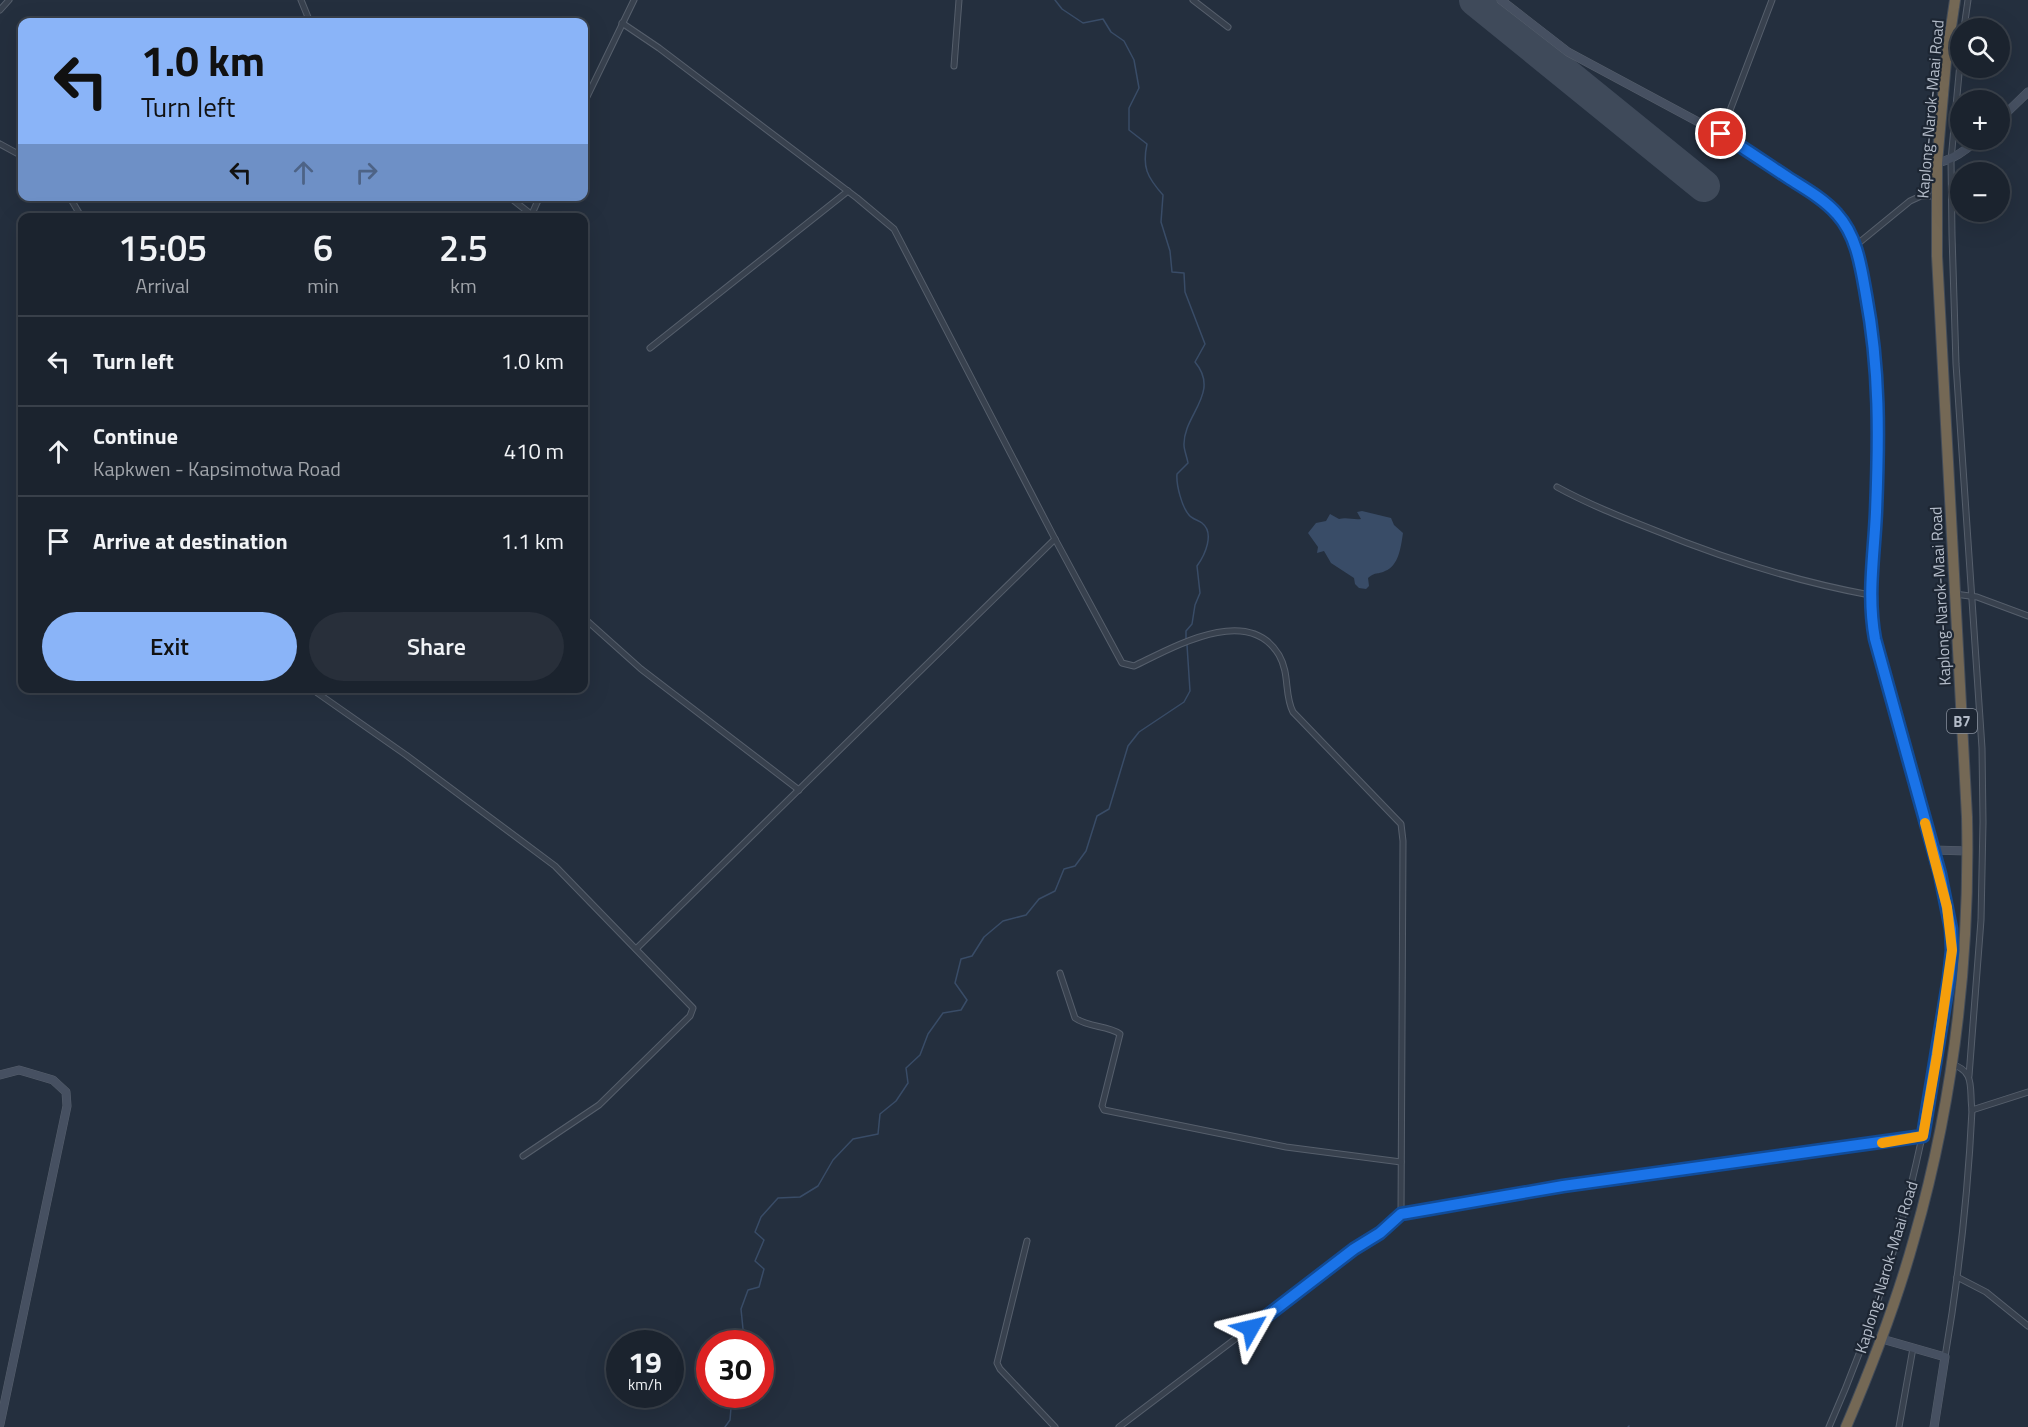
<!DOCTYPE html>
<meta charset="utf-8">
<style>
:root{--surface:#1b232e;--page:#282f3a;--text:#f1f3f6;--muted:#a0a4aa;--line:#39404a;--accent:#8ab4f8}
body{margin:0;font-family:"Titillium Web",sans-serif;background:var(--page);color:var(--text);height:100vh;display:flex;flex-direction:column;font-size:22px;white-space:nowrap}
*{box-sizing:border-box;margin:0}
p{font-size:20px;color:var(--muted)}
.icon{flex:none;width:33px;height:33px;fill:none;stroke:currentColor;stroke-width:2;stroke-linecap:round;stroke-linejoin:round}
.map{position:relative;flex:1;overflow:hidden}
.side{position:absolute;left:18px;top:213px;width:570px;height:480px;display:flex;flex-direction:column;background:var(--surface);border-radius:12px;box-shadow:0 6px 24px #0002,0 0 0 2px var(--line)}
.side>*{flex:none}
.guide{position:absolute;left:18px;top:18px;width:570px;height:183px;border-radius:12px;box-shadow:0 6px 24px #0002,0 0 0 2px var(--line);background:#8ab4f8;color:#111;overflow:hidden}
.fabs{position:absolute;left:1950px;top:18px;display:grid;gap:12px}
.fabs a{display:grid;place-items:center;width:60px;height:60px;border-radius:50%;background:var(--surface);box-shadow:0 6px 24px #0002,0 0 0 2px var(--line);font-size:30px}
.speed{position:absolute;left:606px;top:1330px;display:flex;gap:12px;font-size:30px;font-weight:700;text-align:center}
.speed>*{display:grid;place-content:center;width:78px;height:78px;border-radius:50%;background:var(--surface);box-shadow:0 6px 24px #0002,0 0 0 2px var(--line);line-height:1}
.speed small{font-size:15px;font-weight:400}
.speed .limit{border:9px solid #d22;background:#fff;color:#111}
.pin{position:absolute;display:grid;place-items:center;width:51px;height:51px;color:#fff;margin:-26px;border:3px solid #fff;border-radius:50%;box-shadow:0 2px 6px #0007}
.me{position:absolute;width:66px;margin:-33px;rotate:53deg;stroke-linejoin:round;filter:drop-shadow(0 0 4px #0008)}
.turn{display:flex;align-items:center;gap:21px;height:126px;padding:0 24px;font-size:27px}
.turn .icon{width:78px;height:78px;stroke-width:2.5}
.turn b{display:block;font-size:42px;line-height:51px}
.lanes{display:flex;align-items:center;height:57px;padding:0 24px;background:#0003;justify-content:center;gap:30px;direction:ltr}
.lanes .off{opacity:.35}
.eta{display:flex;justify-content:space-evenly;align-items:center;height:102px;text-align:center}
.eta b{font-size:36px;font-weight:600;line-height:42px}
.action{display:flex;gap:12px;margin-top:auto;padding:12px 24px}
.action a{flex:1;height:69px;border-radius:36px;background:var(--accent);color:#111;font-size:24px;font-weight:600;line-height:69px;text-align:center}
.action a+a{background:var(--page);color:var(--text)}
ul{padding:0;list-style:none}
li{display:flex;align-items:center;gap:18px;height:90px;padding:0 24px;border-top:2px solid var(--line)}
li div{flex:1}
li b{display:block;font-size:22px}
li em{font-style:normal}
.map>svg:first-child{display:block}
.water{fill:#394c67}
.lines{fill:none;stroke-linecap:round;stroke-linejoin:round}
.stream{stroke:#394c67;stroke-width:1.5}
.runway{stroke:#3f4a5a;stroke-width:32}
.street-casing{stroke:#565f6c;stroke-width:7}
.secondary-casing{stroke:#565f6c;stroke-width:9}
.highway-casing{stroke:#434c59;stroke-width:12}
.street{stroke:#38414e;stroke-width:5}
.secondary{stroke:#465061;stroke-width:8}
.highway{stroke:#746855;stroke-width:10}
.route-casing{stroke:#114b97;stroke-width:15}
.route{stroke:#1a73e8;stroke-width:10}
.slow{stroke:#f59e0b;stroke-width:10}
.labels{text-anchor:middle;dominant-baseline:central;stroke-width:4.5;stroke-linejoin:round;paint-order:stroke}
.shield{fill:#1d2633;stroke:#878f9c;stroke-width:1.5}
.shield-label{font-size:15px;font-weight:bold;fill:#b4bcc9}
.street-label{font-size:16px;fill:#b4bcc9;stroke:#1d2633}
</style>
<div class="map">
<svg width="2028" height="1427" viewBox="0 0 2028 1427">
<rect width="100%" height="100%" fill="#242f3e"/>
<!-- water -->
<path class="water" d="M1362 511 1391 518 1394 525 1403 533C1401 546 1399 566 1385 571 1377 575 1377 571 1368 578L1369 586 1366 589 1359 588 1355 584 1354 578 1331 563 1324 551 1317 553 1318 547 1308 533 1316 523 1326 521 1330 514 1339 519C1347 517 1353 520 1361 519L1357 512Z"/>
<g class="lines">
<!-- stream -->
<g class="stream">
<path d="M1055 0 1062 9 1083 23 1103 19 1111 32 1124 41 1134 60 1139 88 1129 108V130L1147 144C1142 167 1147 177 1163 195L1161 222 1170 251 1172 272 1184 273 1185 292 1205 344 1195 362C1221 393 1183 415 1184 445 1184 450 1187 457 1188 463L1177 474C1176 485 1182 507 1189 515 1192 519 1198 520 1202 523 1215 533 1205 555 1197 566L1200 593 1195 605 1192 624 1186 631V640"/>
<polyline points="756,1344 757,1342 743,1329 741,1309 748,1290 759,1287 764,1269 755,1261 764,1240 755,1232 761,1217 778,1198 800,1197 818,1186 833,1160 853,1139 878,1134 880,1114 896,1101 908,1083 906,1068 920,1055 928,1034 943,1013 961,1010 967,1000 955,983 961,959 972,956 984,937 1003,921 1026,915 1039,899 1055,891 1064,869 1075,866 1086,851 1097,816 1109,809 1128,746 1139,732 1184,702 1190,691 1187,645"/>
<polyline points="725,1427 730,1420 732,1395"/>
<polyline points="1628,1427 1629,1426"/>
</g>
<!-- runway -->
<polyline class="runway" points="1475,0 1704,186"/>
<!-- street casing -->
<g class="street-casing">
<g id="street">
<polyline points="301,0 310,22"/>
<polyline points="1193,0 1228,27"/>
<polyline points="0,10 9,0"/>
<path d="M622 23 659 48 857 198 894 229 1055 539 1122 663 1134 666C1172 648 1248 603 1279 655 1290 674 1284 695 1293 712L1401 824 1403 841 1401 1214"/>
<polyline points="1964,28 1968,0"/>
<polyline points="1960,63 1951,160 1952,235 1956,364 1982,748 1983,822 1981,920 1969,1076"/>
<polyline points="954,66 959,0"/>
<polyline points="584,103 634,0"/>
<polyline points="1721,134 1772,0"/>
<polyline points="0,144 22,156"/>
<polyline points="69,196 82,218"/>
<polyline points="508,196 532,215"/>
<polyline points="531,216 540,196"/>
<polyline points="1855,246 1910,201 1921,196 1936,196"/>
<polyline points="650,348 848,191"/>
<path d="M1557 487C1588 504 1621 517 1654 530 1725 559 1794 581 1870 595"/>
<polyline points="1955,594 1977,597 2028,616"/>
<polyline points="584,618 641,669 799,790"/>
<polyline points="317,688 316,692 406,755 555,866 693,1008 690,1016 599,1105 523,1156"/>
<polyline points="636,949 1055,539"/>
<path d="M1060 973 1075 1018C1089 1028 1107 1025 1120 1034L1102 1106 1104 1110 1286 1147 1401 1162"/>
<path d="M1951 1064C1976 1071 1969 1088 1972 1110L2028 1092"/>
<polyline points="1027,1241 997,1363 1000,1369 1055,1427"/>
<polyline points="1957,1277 1986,1292 2028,1326"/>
<path d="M1945 1357C1959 1275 1968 1193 1972 1110"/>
<polyline points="1119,1427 1354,1249 1380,1233 1401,1214 1422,1209 1563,1186 1923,1136"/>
<path d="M1829 1427C1881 1310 1913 1195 1935 1070 1942 1031 1952 989 1952 948 1952 915 1942 882 1933 850"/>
<polyline points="1899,1427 1913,1348"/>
</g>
</g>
<!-- secondary casing -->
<g class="secondary-casing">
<g id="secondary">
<polyline points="1501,0 1568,52 1730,139 1815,196 1837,213 1846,227 1859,257 1869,312 1878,385 1879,445 1871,571 1871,620 1875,639 1933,850 1968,851"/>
<polyline points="2000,119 2028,92"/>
<path d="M1937 163C1954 159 1964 151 1978 140"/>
<polyline points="0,1075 19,1070 26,1072 53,1080 66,1092 67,1106 0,1424"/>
<polyline points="1882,1339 1945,1357 1934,1427"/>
</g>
</g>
<!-- highway casing -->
<g class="highway-casing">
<path id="highway" d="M1846 1427C1872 1366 1896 1304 1914 1239 1953 1103 1970 958 1967 817L1937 256V163L1946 61 1955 0"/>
</g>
<!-- street -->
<use href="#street" class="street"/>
<!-- secondary -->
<use href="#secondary" class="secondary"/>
<!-- highway -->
<use href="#highway" class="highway"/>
</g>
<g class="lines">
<!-- route casing -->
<g class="route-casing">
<path id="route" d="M1251 1328 1354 1249 1380 1233 1401 1214 1563 1186 1923 1136 1949 978 1952 950 1951 929 1940 874 1875 639C1867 595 1874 557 1876 512 1879 437 1880 370 1866 295 1861 267 1857 236 1837 214 1825 200 1806 189 1790 179 1767 164 1744 148 1721 134"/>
</g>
<!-- route -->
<use href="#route" class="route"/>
<!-- slow -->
<polyline class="slow" points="1882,1143 1923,1136 1937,1055 1952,950 1947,907 1925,823"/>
</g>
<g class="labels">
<!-- shield labels -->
<rect class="shield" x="1947" y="709" width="30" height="24" rx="4.5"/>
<g class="shield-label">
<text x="1962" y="721">B7</text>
</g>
<!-- street labels -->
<g class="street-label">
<text transform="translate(1930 109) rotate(-85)">Kaplong-Narok-Maai Road</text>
<text transform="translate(1940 596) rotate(-93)">Kaplong-Narok-Maai Road</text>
<text transform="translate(1886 1267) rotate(-73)">Kaplong-Narok-Maai Road</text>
</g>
</g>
</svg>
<div class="fabs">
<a><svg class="icon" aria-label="search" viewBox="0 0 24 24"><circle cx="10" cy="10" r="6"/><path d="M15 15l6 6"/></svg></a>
<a>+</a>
<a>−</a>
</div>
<div class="speed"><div>19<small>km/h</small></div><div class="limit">30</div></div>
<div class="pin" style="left:1721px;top:134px;background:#d93025"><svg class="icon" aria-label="arrive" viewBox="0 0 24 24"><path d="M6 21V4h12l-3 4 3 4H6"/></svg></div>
<svg class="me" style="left:1251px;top:1328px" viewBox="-20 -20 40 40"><path d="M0-17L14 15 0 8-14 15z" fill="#1a73e8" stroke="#fff" stroke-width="4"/></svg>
<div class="guide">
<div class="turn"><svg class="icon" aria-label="left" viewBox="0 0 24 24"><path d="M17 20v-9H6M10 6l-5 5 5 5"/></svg><div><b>1.0 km</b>Turn left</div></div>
<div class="lanes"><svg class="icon" aria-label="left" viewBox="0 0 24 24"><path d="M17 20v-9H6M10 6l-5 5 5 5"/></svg><svg class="icon off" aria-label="ahead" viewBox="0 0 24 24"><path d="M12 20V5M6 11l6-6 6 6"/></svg><svg class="icon off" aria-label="right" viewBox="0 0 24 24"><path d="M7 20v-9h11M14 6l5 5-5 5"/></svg></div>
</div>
<section class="side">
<div class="eta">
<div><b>15:05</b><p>Arrival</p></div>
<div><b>6</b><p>min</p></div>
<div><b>2.5</b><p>km</p></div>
</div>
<ul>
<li><svg class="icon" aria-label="left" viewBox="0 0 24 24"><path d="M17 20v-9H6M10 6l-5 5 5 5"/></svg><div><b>Turn left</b></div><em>1.0 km</em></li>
<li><svg class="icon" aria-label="ahead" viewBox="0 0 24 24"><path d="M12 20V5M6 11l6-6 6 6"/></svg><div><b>Continue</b><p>Kapkwen - Kapsimotwa Road</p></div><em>410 m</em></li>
<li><svg class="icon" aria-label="arrive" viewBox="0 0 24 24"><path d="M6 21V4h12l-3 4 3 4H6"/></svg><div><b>Arrive at destination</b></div><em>1.1 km</em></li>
</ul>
<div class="action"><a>Exit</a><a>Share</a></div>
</section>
</div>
